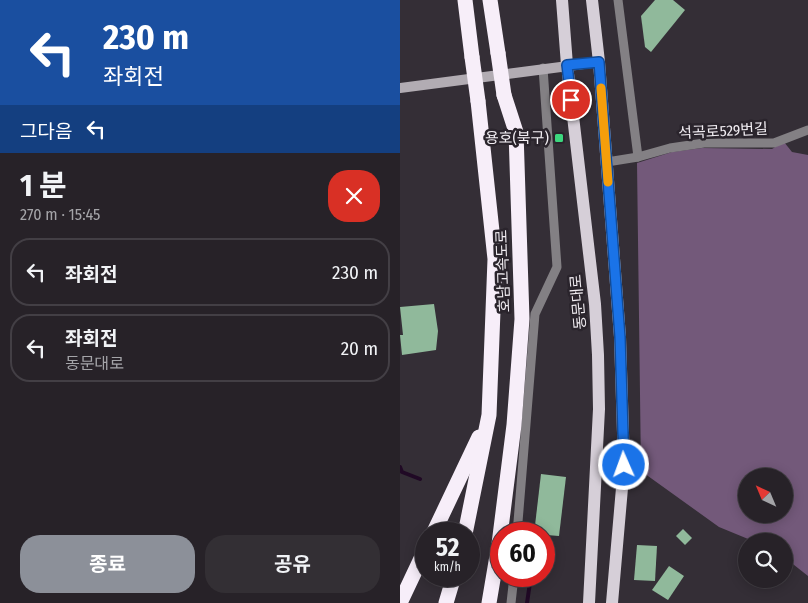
<!DOCTYPE html>
<html lang="ko">
<meta charset="utf-8">
<style>
:root{--surface:#272228;--page:#332f34;--text:#f1f3f6;--muted:#a4a4a8;--line:#433f45;--accent:#8c9099}
body{margin:0;font-family:"Fira Sans Condensed","Noto Sans KR",sans-serif;background:var(--page);color:var(--text);height:100vh;display:flex;flex-direction:column;font-size:19px;white-space:nowrap}
*{box-sizing:border-box;margin:0}
p{font-size:16px;color:var(--muted)}
.icon{flex:none;width:28px;height:28px;fill:none;stroke:currentColor;stroke-width:2;stroke-linecap:round;stroke-linejoin:round}
.map{position:relative;flex:1;overflow:hidden}
.panel{display:flex;flex-direction:column;background:var(--surface);width:400px}
.panel>*{flex:none}
.top-card{background:#1a4fa0;color:#fff;overflow:hidden}
.needle{width:32px;rotate:316deg}
.controls{position:absolute;left:338px;top:468px;display:grid;gap:10px}
.controls a{display:grid;place-items:center;width:55px;height:55px;border-radius:50%;background:var(--surface);box-shadow:0 2px 12px #0003,0 0 0 1px var(--line);font-size:25px}
.speed{position:absolute;left:15px;top:522px;display:flex;gap:10px;font-size:25px;font-weight:700;text-align:center}
.speed>*{display:grid;place-content:center;width:65px;height:65px;border-radius:50%;background:var(--surface);box-shadow:0 2px 12px #0003,0 0 0 1px var(--line);line-height:1}
.speed small{font-size:12px;font-weight:400}
.speed .limit{border:8px solid #d22;background:#fff;color:#111}
.pin{position:absolute;display:grid;place-items:center;width:42px;height:42px;color:#fff;margin:-21px;border:2px solid #fff;border-radius:50%;box-shadow:0 1px 5px #0007}
.me{position:absolute;width:55px;margin:-28px;rotate:358deg;stroke-linejoin:round;filter:drop-shadow(0 0 4px #0008)}
.turn{display:flex;align-items:center;gap:18px;height:105px;padding:0 20px;font-size:22px}
.turn .icon{width:65px;height:65px;stroke-width:2.5}
.turn b{display:block;font-size:35px;line-height:42px}
.then{display:flex;align-items:center;height:48px;padding:0 20px;background:#0003;gap:10px;font-size:19px}
.round{display:grid;place-items:center;flex:none;width:52px;height:52px;border-radius:20px;background:var(--page)}
.head{display:flex;align-items:center;justify-content:space-between;height:85px;padding:0 20px}
h1{font-size:30px;font-weight:700;line-height:38px}
.primary-button{display:flex;gap:10px;margin-top:auto;padding:10px 20px}
.primary-button a{flex:1;height:58px;border-radius:20px;background:var(--accent);color:#fff;font-size:20px;font-weight:700;line-height:58px;text-align:center}
.primary-button a+a{background:var(--page);color:var(--text)}
ul{padding:0;list-style:none}
li{display:flex;align-items:center;gap:15px;height:68px;margin:0 10px 8px;padding:0 10px;border:2px solid var(--line);border-radius:20px}
li div{flex:1}
li b{display:block;font-size:19px}
li em{font-style:normal}
main{display:flex;flex:1;min-height:0}
.map>svg:first-child{display:block}
.forest{fill:#73597a;fill-rule:evenodd}
.lines{fill:none;stroke-linecap:round;stroke-linejoin:round}
.stream{stroke:#200925;stroke-width:4}
.building{fill:#90b99b}
.street{stroke:#838084;stroke-width:9}
.secondary{stroke:#b2acb3;stroke-width:10}
.primary{stroke:#d6cfd8;stroke-width:12}
.highway{stroke:#f7eef9;stroke-width:15}
.highway-bridge{stroke:#f7eef9;stroke-width:15}
.route-casing{stroke:#114b97;stroke-width:12}
.route{stroke:#1a73e8;stroke-width:9}
.slow{stroke:#f59e0b;stroke-width:9}
.poi-dot{fill:#3cd77e;stroke:#2a242c;stroke-width:2}
.labels{text-anchor:middle;dominant-baseline:central;stroke-width:5;stroke-linejoin:round;paint-order:stroke}
.street-label{font-size:15px;fill:#f1edf2;stroke:#2a242c}
.poi-label{font-size:15px;fill:#f1edf2;stroke:#2a242c;text-anchor:end}
</style>
<main>
<section class="panel">
<div class="top-card">
<div class="turn"><svg class="icon" aria-label="left" viewBox="0 0 24 24"><path d="M17 20v-9H6M10 6l-5 5 5 5"/></svg><div><b>230 m</b>좌회전</div></div>
<div class="then">그다음<svg class="icon" aria-label="left" viewBox="0 0 24 24"><path d="M17 20v-9H6M10 6l-5 5 5 5"/></svg></div>
</div>
<div class="head"><div><h1>1 분</h1><p>270 m · 15:45</p></div><a class="round" style="background:#d93025;color:#fff"><svg class="icon" aria-label="close" viewBox="0 0 24 24"><path d="M6 6l12 12M18 6L6 18"/></svg></a></div>
<ul>
<li><svg class="icon" aria-label="left" viewBox="0 0 24 24"><path d="M17 20v-9H6M10 6l-5 5 5 5"/></svg><div><b>좌회전</b></div><em>230 m</em></li>
<li><svg class="icon" aria-label="left" viewBox="0 0 24 24"><path d="M17 20v-9H6M10 6l-5 5 5 5"/></svg><div><b>좌회전</b><p>동문대로</p></div><em>20 m</em></li>
</ul>
<div class="primary-button"><a>종료</a><a>공유</a></div>
</section>
<div class="map">
<svg width="408" height="603" viewBox="0 0 408 603">
<rect width="100%" height="100%" fill="#342e36"/>
<!-- forest -->
<path class="forest" d="M384 142 392 152 408 155V576L384 557V541H353L319 527 241 471 237 163 272 152 302 148 372 149ZM346 476H384V514H346Z"/>
<g class="lines">
<!-- stream -->
<g class="stream">
<polyline points="0,467 2,472 20,479"/>
<polyline points="127,603 131,576"/>
</g>
</g>
<!-- building -->
<g class="building">
<polygon points="255,0 273,0 285,10 251,52 245,47 241,16"/>
<polygon points="34,304 38,331 36,350 2,355 0,335 3,335 0,307"/>
<polygon points="141,474 166,477 159,536 134,534"/>
<polygon points="283,529 292,538 285,545 276,536"/>
<polygon points="237,545 257,546 255,581 234,580"/>
<polygon points="269,566 284,576 268,600 252,590"/>
</g>
<g class="lines">
<!-- street -->
<g class="street">
<polyline points="238,157 270,148 304,143 374,143 408,130"/>
<polyline points="207,162 238,157 218,0"/>
<polyline points="117,534 135,314 157,267 143,68"/>
<polyline points="111,603 114,576"/>
</g>
<!-- secondary -->
<polyline class="secondary" points="0,88 199,62"/>
<!-- primary -->
<g class="primary">
<polyline points="162,0 167,65 195,304 198,355 199,409 189,603"/>
<polyline points="192,0 199,62 220,337 224,465 212,603"/>
</g>
<!-- highway -->
<g class="highway">
<polyline points="65,0 72,57"/>
<polyline points="90,0 98,53"/>
<polyline points="33,534 79,437"/>
<polyline points="65,534 89,415 95,259 78,101"/>
<polyline points="0,603 26,548"/>
<polyline points="46,603 54,576"/>
<polyline points="89,603 99,544 114,425 122,319 116,132 104,95"/>
</g>
<!-- highway-bridge -->
<g class="highway-bridge">
<polyline points="98,53 104,95"/>
<polyline points="72,57 78,101"/>
</g>
</g>
<g class="lines">
<!-- route casing -->
<g class="route-casing">
<polyline id="route" points="171,100 167,65 199,62 220,337 224,465"/>
</g>
<!-- route -->
<use href="#route" class="route"/>
<!-- slow -->
<polyline class="slow" points="201,88 208,182"/>
</g>
<!-- markers -->
<rect class="poi-dot" x="154" y="133" width="10" height="10" rx="2.5"/>
<g class="labels">
<!-- street labels -->
<g class="street-label">
<text transform="translate(323 131) rotate(-3)">석곡로529번길</text>
<text transform="translate(103 271) rotate(-92)">호남고속도로</text>
<text transform="translate(178 302) rotate(-95)">동문대로</text>
</g>
<!-- poi labels -->
<g class="poi-label">
<text x="149" y="138">용호(북구)</text>
</g>
</g>
</svg>
<div class="controls">
<a><svg class="needle" viewBox="-14 -14 28 28"><path d="M0-13l5 13h-10z" fill="#e53935"/><path d="M0 13l5-13h-10z" fill="#a4a4a8"/></svg></a>
<a><svg class="icon" aria-label="search" viewBox="0 0 24 24"><circle cx="10" cy="10" r="6"/><path d="M15 15l6 6"/></svg></a>
</div>
<div class="speed"><div>52<small>km/h</small></div><div class="limit">60</div></div>
<div class="pin" style="left:171px;top:100px;background:#d93025"><svg class="icon" aria-label="arrive" viewBox="0 0 24 24"><path d="M6 21V4h12l-3 4 3 4H6"/></svg></div>
<svg class="me" style="left:224px;top:465px" viewBox="-20 -20 40 40"><circle r="17" fill="#1a73e8" stroke="#fff" stroke-width="3"/><path d="M0-11L8 9 0 5-8 9z" fill="#fff"/></svg>
</div>
</main>
